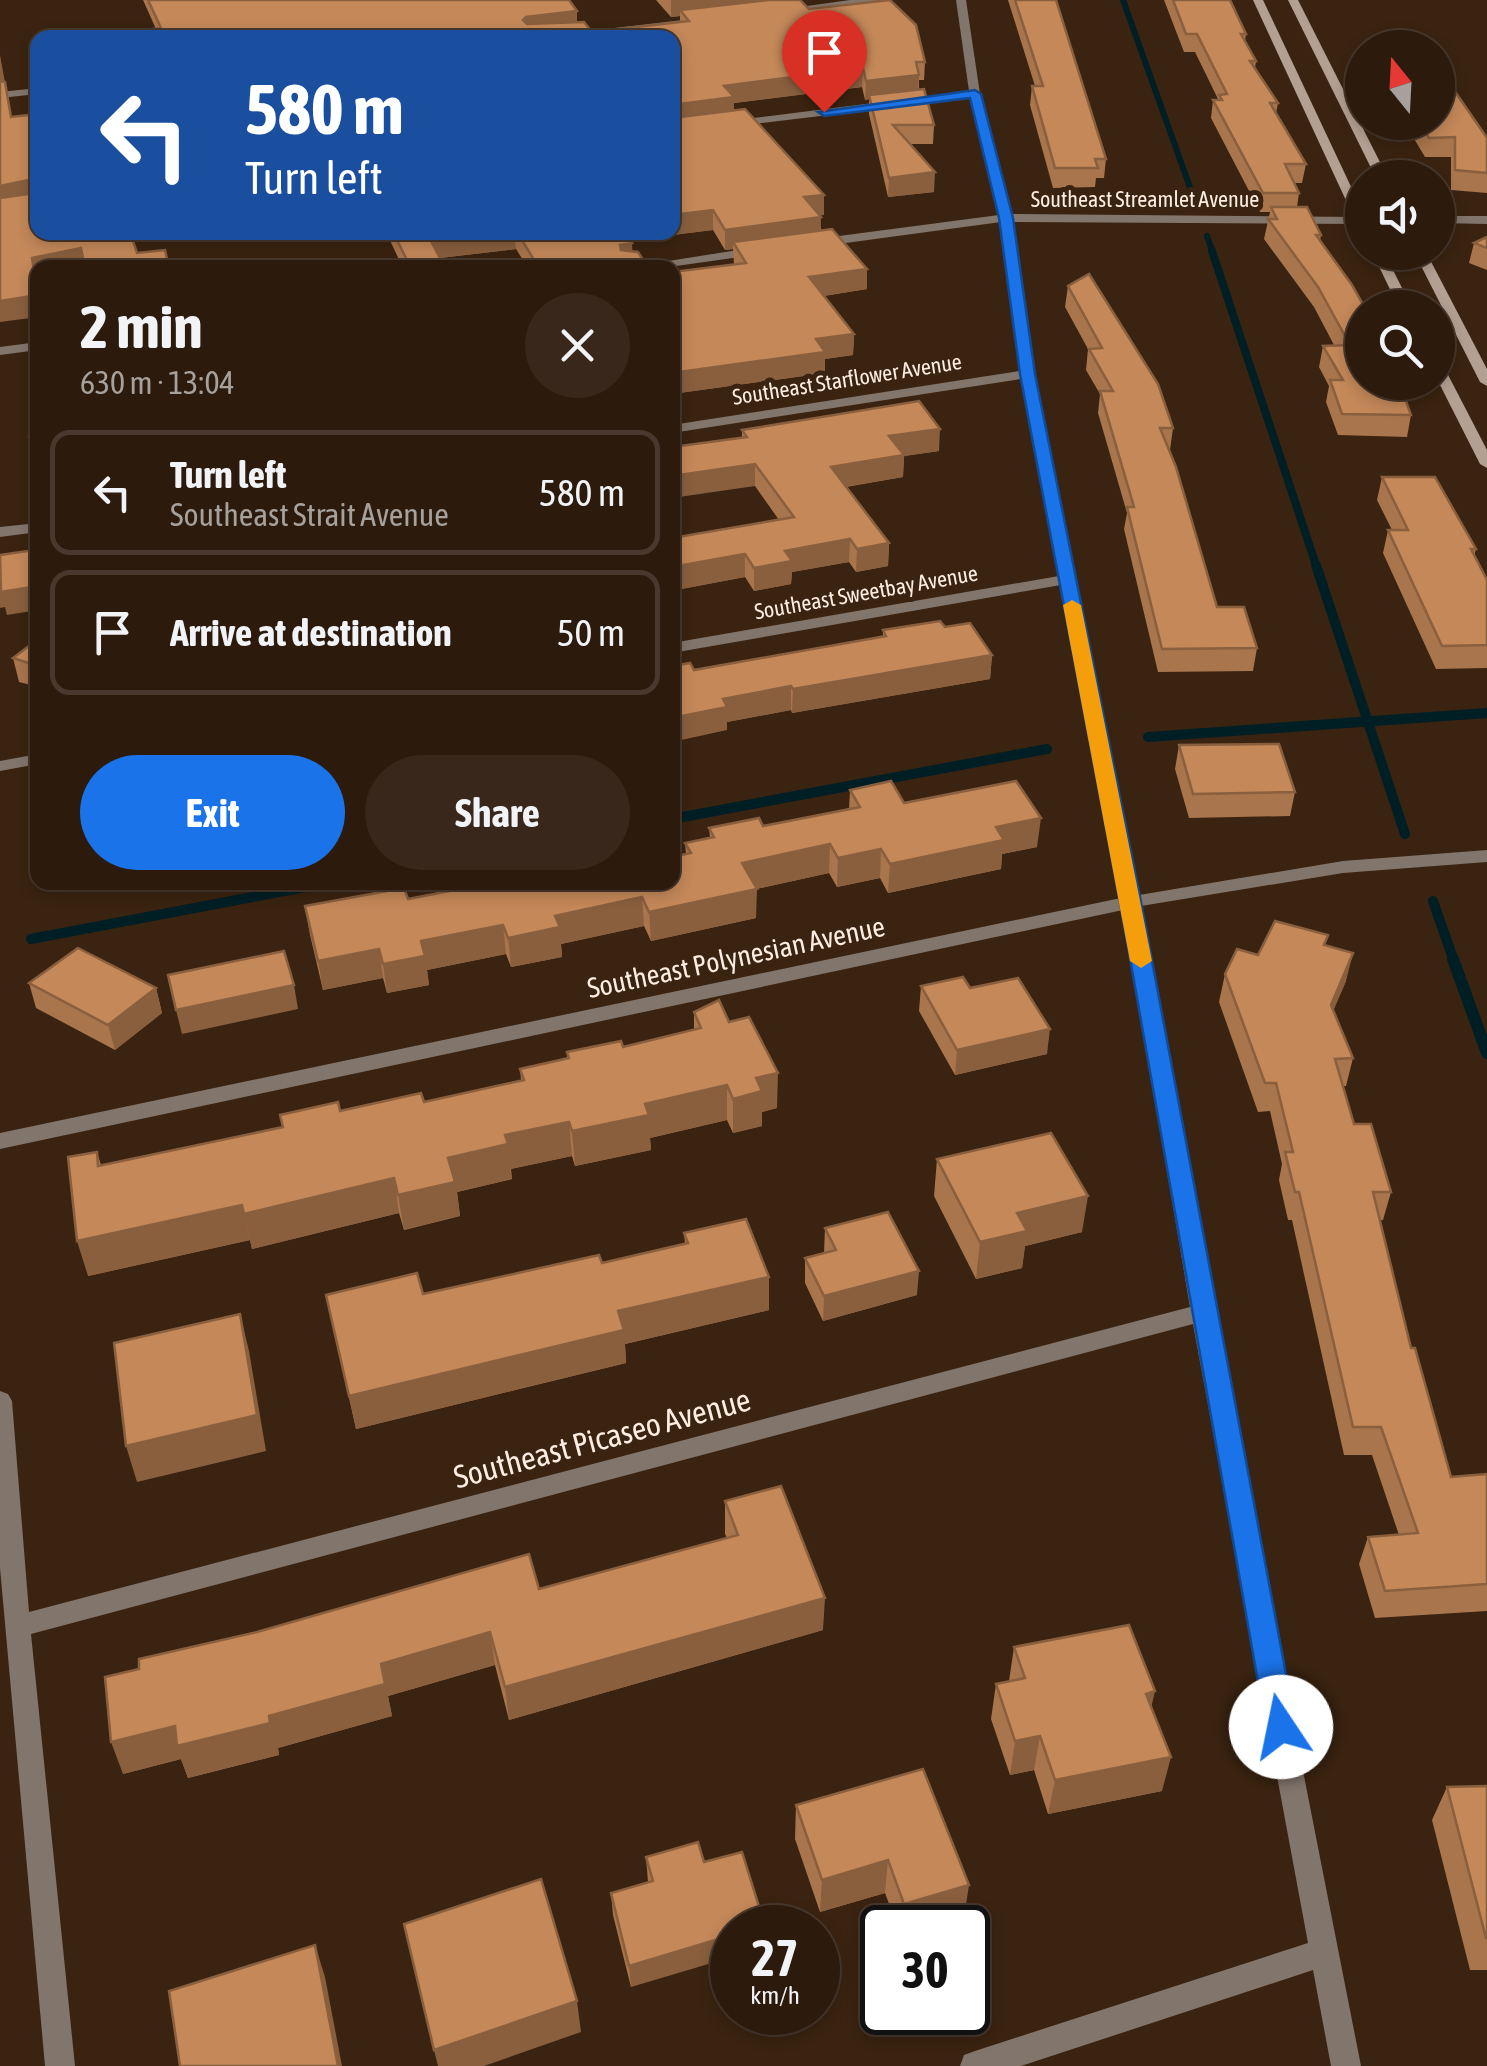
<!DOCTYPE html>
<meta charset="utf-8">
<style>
:root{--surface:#2c1a0c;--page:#38271a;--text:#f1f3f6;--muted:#a6a19d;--line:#48382d;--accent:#1a73e8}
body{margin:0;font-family:"Asap Condensed",sans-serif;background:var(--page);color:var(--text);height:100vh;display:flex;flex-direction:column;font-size:38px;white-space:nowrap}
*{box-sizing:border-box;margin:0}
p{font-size:32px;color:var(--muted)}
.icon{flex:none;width:55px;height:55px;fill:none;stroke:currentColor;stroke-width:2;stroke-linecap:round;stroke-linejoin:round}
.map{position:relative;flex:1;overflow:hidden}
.panel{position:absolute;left:30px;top:260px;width:650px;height:630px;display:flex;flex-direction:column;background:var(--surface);border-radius:20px;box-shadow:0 5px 15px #0003,0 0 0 2px var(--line)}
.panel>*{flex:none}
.top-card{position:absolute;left:30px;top:30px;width:650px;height:210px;border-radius:20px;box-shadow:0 5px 15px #0003,0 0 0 2px var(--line);background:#1a4fa0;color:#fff;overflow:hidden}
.needle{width:65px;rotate:342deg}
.fabs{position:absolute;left:1345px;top:30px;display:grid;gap:20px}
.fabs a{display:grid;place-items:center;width:110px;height:110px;border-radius:50%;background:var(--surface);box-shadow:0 5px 15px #0003,0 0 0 2px var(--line);font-size:50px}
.speed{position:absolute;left:710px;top:1905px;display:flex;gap:20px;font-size:50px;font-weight:700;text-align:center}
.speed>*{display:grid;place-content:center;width:130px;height:130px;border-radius:50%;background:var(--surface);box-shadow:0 5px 15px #0003,0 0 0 2px var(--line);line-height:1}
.speed small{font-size:25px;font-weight:400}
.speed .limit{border:5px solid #111;border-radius:15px;background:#fff;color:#111}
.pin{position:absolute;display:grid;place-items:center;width:85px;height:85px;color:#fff;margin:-102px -42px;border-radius:50% 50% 50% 0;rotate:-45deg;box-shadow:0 0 10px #0007}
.pin .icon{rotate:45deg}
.me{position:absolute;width:110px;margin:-55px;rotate:349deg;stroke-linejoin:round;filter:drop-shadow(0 0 8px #0008)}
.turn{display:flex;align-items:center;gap:35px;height:210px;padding:0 50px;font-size:45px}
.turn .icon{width:130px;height:130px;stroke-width:2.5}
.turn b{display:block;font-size:70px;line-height:85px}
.round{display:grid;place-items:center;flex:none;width:105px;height:105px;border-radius:52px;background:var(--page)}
.headline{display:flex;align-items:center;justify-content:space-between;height:170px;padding:0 50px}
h1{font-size:60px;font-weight:700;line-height:75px}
.cta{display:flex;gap:20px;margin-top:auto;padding:20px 50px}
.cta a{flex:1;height:115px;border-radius:60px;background:var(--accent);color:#fff;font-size:40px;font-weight:700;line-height:115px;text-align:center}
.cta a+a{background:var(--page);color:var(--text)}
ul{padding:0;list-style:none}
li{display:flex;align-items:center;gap:30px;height:125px;margin:0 20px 15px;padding:0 30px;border:5px solid var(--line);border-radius:20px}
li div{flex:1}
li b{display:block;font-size:38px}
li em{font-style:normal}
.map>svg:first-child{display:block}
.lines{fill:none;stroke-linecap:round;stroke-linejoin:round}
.stream-far3{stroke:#001f25;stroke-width:6}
.stream-far2{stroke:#001f25;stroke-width:8}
.stream-far1{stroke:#001f25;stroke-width:10}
.stream{stroke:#001f25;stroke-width:12}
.street{fill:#82756c;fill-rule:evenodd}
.secondary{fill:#b4a092;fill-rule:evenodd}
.wall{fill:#a9754d}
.shaded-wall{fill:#895f3e}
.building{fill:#c48859;stroke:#895f3e;stroke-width:2.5}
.route{fill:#1a73e8;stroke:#114b97;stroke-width:2.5}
.slow{fill:#f59e0b}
.labels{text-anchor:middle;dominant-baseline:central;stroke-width:10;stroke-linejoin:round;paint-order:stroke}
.far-street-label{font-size:22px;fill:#fdede2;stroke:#3a2310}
.street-label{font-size:28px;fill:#fdede2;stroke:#3a2310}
.near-street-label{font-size:32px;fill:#fdede2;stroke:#3a2310}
</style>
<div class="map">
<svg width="1487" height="2066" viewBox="0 0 1487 2066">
<rect width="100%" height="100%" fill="#3a2310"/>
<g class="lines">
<!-- stream-far3 -->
<g class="stream-far3">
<polyline points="1123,0 1196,204"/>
<polyline points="1207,236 1213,253"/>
</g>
<!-- stream-far2 -->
<polyline class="stream-far2" points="1212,251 1317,568"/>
<!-- stream-far1 -->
<g class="stream-far1">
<polyline points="1316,565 1405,834"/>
<polyline points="1148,737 1487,713"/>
<polyline points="672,819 1047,749"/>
<polyline points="1433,901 1454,961"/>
<polyline points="31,939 332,882"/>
</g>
<!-- stream -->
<polyline class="stream" points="1453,959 1487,1053"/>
<!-- street -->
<g class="street">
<polygon points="850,0 883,0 783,13 778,10"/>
<polygon points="956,0 966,0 980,94 1011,214 1362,217 1362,224 1013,222 1034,374 1139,895 1343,861 1487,850 1487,862 1343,873 1141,906 1213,1313 1361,2066 1331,2066 1313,1970 1021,2066 960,2066 964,2055 975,2051 1308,1943 1193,1324 31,1634 75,2066 45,2066 0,1568 0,1391 8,1394 12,1401 29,1612 1190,1307 1123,910 0,1149 0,1133 1121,898 1061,585 672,653 672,643 1059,576 1021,379 672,433 672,425 1020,371 1001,222 816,247 810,243 816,239 999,215 971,98 729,127 723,124 729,121 969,91"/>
<polygon points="709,17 705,22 565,38 528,38"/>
<polygon points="38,88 38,94 0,98 0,92"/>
<polygon points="1487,216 1487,224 1438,223 1438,216"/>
<polygon points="757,247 761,248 761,254 662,268 624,268"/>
<polygon points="38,342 38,350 0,355 0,347"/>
<polygon points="38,523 38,532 0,537 0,527"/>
<polygon points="38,754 38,764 0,771 0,761"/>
</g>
<!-- secondary -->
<g class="secondary">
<polygon points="1253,0 1263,0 1362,210 1362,225 1356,222"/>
<polygon points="1288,0 1298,0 1388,178 1376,178"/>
<polygon points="1372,252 1384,252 1412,308 1399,308"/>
<polygon points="1414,252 1426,252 1487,369 1487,386 1480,382"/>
<polygon points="1438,365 1445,369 1487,450 1487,468 1480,464 1438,381"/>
</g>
</g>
<!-- wall -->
<g class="wall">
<polygon points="143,0 569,0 577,22 592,32 680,22 680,16 671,17 656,0 800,0 809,9 925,62 924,80 919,80 919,89 934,125 933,144 910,144 934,192 888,197 869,114 869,99 865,100 862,87 734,103 734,111 824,215 820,215 821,230 867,269 867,289 824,296 854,334 853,355 825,359 825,373 672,394 672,272 734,264 733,249 725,250 713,230 630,240 632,251 648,268 528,268 516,249 440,258 445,268 403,268 386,232 672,232 156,29"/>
<polygon points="1008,0 1056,0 1106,159 1104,178 1096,178 1095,187 1053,188 1030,105 1032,86 1035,86"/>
<polygon points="1164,0 1230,0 1246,34 1245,41 1256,61 1255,68 1278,103 1276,113 1306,164 1302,183 1294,183 1299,193 1297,207 1321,235 1320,241 1411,415 1407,437 1338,435 1326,402 1329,386 1319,367 1323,346 1334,345 1314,307 1264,239 1270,212 1260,212 1211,118 1213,100 1218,99 1195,52 1184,52"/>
<polygon points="1404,122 1438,122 1487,138 1487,193 1451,190 1451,157 1425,157"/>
<polygon points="1487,237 1487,270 1469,263 1474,243"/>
<polygon points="1068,286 1173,428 1170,450 1217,607 1257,648 1253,671 1158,672 1124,529 1127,513 1098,413 1100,394 1086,370 1088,349 1065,307"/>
<polygon points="742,430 939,451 904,456 903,477 846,487 889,543 888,566 856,572 849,562 792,572 791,584 754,591 745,577 676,590 676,600 672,600 672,538 779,520 755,486 742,437"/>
<polygon points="1382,477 1476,549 1474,556 1487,580 1487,668 1436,669 1383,553 1388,530 1392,530 1377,500"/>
<polygon points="945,627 992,655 990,679 792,713 791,710 727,722 727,730 694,670 883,636 883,630"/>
<polygon points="38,639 38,687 19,682 13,658"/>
<polygon points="1179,745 1295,792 1290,816 1189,818 1175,769"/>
<polygon points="850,790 904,803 1037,847 1002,854 1001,869 888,893 880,878 837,887 829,873 756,889 756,918 651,941 644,926 561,944 562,957 511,967 506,954 427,970 429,985 387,993 383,978 323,990 310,935 305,906 408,899 516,888 553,882 686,854 685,843 710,837 709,828 763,826 849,809"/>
<polygon points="1326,945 1346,981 1333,1010 1353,1058 1346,1086 1343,1086 1354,1124 1391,1192 1383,1220 1380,1220 1411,1348 1451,1477 1487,1474 1487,1611 1375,1618 1359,1564 1368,1537 1399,1535 1372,1455 1344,1455 1292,1220 1288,1220 1279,1180 1282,1164 1270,1111 1258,1112 1219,1002 1225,974 1258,955"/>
<polygon points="29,983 156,988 162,1013 115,1050 36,1008"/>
<polygon points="921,986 970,988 1047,1054 955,1075 919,1011"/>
<polygon points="694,1012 729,1022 777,1108 762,1112 762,1126 733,1133 727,1120 650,1138 651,1150 575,1166 572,1156 511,1169 512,1179 457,1192 460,1216 404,1230 399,1213 252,1249 250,1240 88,1276 97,1152 101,1165 283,1127 340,1111 424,1102 521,1080 520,1069 567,1059 567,1052 623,1047 694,1030"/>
<polygon points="937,1159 1082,1232 1025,1246 1022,1268 976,1279 934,1196"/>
<polygon points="825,1228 917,1295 823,1321 805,1283 805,1258 824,1253"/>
<polygon points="684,1233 769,1310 625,1344 626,1363 356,1429 326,1295 423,1294 602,1263 685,1244"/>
<polygon points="725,1501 823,1630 509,1720 495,1665 388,1696 392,1716 278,1748 279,1755 188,1778 181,1759 123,1774 539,1589 727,1538 725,1534"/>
<polygon points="1014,1647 1151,1708 1162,1791 1048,1814 1034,1770 1010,1775 991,1719 996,1684 1009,1681"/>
<polygon points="923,1769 964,1918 930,1928 898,1928 885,1893 820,1912 795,1839 796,1805"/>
<polygon points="1487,1786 1487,1970 1470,1970 1432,1820 1447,1787"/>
<polygon points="646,1857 704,1862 631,1987 613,1915 611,1893 648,1882"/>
</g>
<!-- shaded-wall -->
<g class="shaded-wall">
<polygon points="671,0 786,0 680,10 680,16 671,17"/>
<polygon points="577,11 577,28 528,34 523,20 526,17"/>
<polygon points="0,55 6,88 0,89"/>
<polygon points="863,68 862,87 734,103 734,116 672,124 672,105 724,86"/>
<polygon points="919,75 918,93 869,95 869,99 865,100 866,81"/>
<polygon points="935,172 934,192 888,197 889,178"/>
<polygon points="33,179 38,198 0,206 0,186"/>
<polygon points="824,195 824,215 803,217 804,197"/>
<polygon points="713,210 713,230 619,242 619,232 672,232 672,215"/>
<polygon points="821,217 820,236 733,242 733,249 725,250 725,230"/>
<polygon points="482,232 514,232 516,249 432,259 430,239"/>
<polygon points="632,243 633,263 621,266 620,245"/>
<polygon points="81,248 85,268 38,268 38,289 32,258"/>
<polygon points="867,269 867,289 809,298 809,277"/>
<polygon points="38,295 38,317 0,322 0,301"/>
<polygon points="854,334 853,355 825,359 825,373 672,394 672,373 816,339"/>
<polygon points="940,429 939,451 904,456 903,477 830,489 831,467 889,436"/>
<polygon points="755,464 755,486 672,498 672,476"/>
<polygon points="33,467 38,467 38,487"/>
<polygon points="850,539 849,562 792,572 791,584 754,591 754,568 785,551"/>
<polygon points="889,543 888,566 856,572 857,549"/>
<polygon points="745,554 745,577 676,590 676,600 672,600 672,567"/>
<polygon points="0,586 38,586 38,610 7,615 5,607 0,608"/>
<polygon points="992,655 990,679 792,713 793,689"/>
<polygon points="791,686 791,710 727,722 727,730 672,742 672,718 723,699"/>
<polygon points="1041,818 1037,847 1002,854 1001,869 888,893 890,864 996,827"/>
<polygon points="830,844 829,873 742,892 742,863"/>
<polygon points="881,849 880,878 837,887 838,858"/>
<polygon points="757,889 756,918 651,941 649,912"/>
<polygon points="642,897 644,926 561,944 562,957 511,967 508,938 555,916"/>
<polygon points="503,925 506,954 427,970 429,985 387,993 383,964 421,941"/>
<polygon points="379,949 383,978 323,990 318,961"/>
<polygon points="1353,953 1346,981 1324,1033 1331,1005"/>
<polygon points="294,985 298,1009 182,1034 176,1010"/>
<polygon points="156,988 162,1013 115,1050 108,1025"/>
<polygon points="1050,1029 1047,1054 955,1075 957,1050"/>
<polygon points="778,1073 777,1108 762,1112 762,1126 733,1133 733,1099 756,1078"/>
<polygon points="727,1085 727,1120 650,1138 651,1150 575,1166 572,1131 645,1104"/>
<polygon points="569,1122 572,1156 510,1169 512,1179 457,1192 460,1216 404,1230 398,1195 448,1158 505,1135"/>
<polygon points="394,1178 399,1213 252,1249 244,1214"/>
<polygon points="1088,1196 1082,1232 1025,1246 1022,1268 976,1279 980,1242 1017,1213"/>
<polygon points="242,1205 250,1240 88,1276 77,1241"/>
<polygon points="919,1271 917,1295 823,1321 824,1296"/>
<polygon points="769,1277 769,1310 625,1344 626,1363 356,1429 349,1396 618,1311"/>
<polygon points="240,1314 249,1351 266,1451 137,1482 126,1446"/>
<polygon points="825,1598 823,1630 509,1720 505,1687"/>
<polygon points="490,1632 495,1665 388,1696 392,1716 278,1748 279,1755 188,1778 181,1759 123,1774 111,1742 175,1726 269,1716 381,1664"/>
<polygon points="1155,1691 1147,1726 1146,1694"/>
<polygon points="1040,1736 1034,1770 1010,1775 1015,1741"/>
<polygon points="1171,1757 1162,1791 1048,1814 1055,1780"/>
<polygon points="888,1860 885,1893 820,1912 822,1880"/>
<polygon points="969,1885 964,1918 930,1928 902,1928 904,1904"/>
<polygon points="732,1935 732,1957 631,1987 629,1966"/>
<polygon points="315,1945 325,1977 342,2066 338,2066"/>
<polygon points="577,2001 581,2032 484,2066 438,2066 434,2050"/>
</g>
<!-- building -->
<g class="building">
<polygon points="148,0 569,0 577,11 526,17 523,20 527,24 584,22 592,32 689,21 680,10 768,0 800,0 809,9 890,0 916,25 925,62 916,62 919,75 866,81 863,68 724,86 734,97 672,105 672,38 78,38 161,28"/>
<polygon points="1015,0 1056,0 1106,159 1095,159 1098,168 1055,168 1032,86 1043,86"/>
<polygon points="1173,0 1230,0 1246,34 1241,34 1256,61 1250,61 1278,103 1270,103 1306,164 1285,164 1299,193 1263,193 1213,100 1222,100 1219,95 1227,94 1197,34 1186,34"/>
<polygon points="1438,67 1487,138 1487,173 1455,170 1455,137 1429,138 1420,122 1438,122"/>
<polygon points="0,81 5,82 11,117 38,114 38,232 130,232 137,253 165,250 169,268 85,268 81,248 32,258 38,295 0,301 0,198 36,193 37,182 33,179 0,186"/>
<polygon points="924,89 934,125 893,125 935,172 889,178 869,95"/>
<polygon points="745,109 824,195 804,197 821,217 725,230 713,210 672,215 672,118"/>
<polygon points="1271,207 1307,207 1321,235 1316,235 1352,285 1365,308 1362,308 1362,382 1399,382 1411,415 1342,414 1330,380 1343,380 1323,346 1350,345 1318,287 1268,219 1277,219"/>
<polygon points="832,229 867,269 809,277 854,334 816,339 825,352 672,373 672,272 746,263 733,242"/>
<polygon points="393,232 482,232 430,239 445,268 411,268"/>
<polygon points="517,232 625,232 632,243 620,245 621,250 638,252 648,268 539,268"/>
<polygon points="1487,237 1487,248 1474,243"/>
<polygon points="1089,274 1158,384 1173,428 1160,428 1176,467 1217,607 1244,607 1257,648 1162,649 1127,507 1134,507 1100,391 1113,391 1089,349 1102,348 1068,286"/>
<polygon points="919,401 940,429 889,436 904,455 831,467 889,543 857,549 850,539 785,551 792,561 754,568 745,554 672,567 672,538 794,517 755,464 672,476 672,447 747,437 742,430"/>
<polygon points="38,435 38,467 33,467 29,437"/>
<polygon points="1382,477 1435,477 1476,549 1471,549 1487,580 1487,645 1442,646 1388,530 1408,530"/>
<polygon points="38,537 38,586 1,592 0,555 35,550 33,538"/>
<polygon points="940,621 945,627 970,623 992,655 793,689 791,686 723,699 727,707 672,718 672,666 690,663 694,670 886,636 883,630"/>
<polygon points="38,639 38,666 13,658"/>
<polygon points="1279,744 1295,792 1193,794 1179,745"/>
<polygon points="891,781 904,803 1016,781 1041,818 996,827 1004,840 890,864 881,849 838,858 830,844 742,863 757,889 649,912 642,897 555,916 560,927 508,938 503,925 421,941 425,956 383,964 379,949 318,961 305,906 404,888 408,899 496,882 514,882 516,888 553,882 672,882 672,857 691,853 685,843 714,837 709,828 759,818 763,826 860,807 850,790"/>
<polygon points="38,791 38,829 36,829 32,792"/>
<polygon points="1275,921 1328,935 1324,945 1353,953 1331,1005 1353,1058 1335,1059 1354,1124 1371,1124 1391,1192 1373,1192 1411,1348 1415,1348 1451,1477 1487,1474 1487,1584 1385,1591 1368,1537 1418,1533 1381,1427 1353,1427 1299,1192 1295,1192 1285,1152 1293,1152 1276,1083 1265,1083 1225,974 1237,949 1258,955"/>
<polygon points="78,948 156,988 108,1025 29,983"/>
<polygon points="284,951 294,985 176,1010 168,975"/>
<polygon points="963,977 970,988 1018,978 1050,1029 957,1050 921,986"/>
<polygon points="719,1000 729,1022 749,1017 778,1073 756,1078 762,1091 733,1099 727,1085 645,1104 649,1115 572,1131 569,1122 505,1135 508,1144 448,1158 455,1182 398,1195 394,1178 244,1214 242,1205 77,1241 68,1157 97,1152 98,1166 283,1127 280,1115 338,1102 340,1111 421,1093 424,1102 524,1080 520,1069 569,1058 567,1052 621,1041 623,1047 701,1028 694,1012"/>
<polygon points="1051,1133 1088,1196 1017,1213 1027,1231 980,1242 937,1159"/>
<polygon points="888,1212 919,1271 824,1296 805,1258 836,1250 825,1228"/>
<polygon points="746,1219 769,1277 618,1311 624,1330 349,1396 326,1295 417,1273 423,1294 599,1255 602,1263 688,1243 684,1233"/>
<polygon points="240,1314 257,1415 126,1446 114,1343"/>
<polygon points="781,1486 825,1598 505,1687 490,1632 381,1664 385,1684 269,1716 270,1723 177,1746 175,1726 111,1742 105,1677 139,1669 139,1659 257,1632 529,1554 539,1589 738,1535 725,1501"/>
<polygon points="1129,1625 1155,1691 1146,1694 1171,1757 1055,1780 1040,1736 1015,1741 996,1684 1025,1678 1014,1647"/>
<polygon points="923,1769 969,1885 904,1904 888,1860 822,1880 796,1805"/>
<polygon points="1487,1786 1487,1938 1486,1938 1447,1787"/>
<polygon points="698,1842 704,1862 742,1852 765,1926 732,1928 732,1935 629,1966 611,1893 653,1881 646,1857"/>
<polygon points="541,1879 577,2001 434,2050 404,1924"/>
<polygon points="315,1945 338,2066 180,2066 169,1991"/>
</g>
<!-- route -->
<polygon class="route" points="975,90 981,94 1013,218 1035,374 1141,902 1296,1727 1292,1737 1281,1741 1270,1737 1266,1727 1120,902 1020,374 999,218 970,98 824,116 818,112"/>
<!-- slow -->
<polygon class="slow" points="1072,600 1081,605 1152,961 1141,968 1130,961 1063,605"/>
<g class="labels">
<!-- far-street labels -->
<g class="far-street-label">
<text x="1145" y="199">Southeast Streamlet Avenue</text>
<text transform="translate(847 379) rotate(-9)">Southeast Starflower Avenue</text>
<text transform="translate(866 592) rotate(-10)">Southeast Sweetbay Avenue</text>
</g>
<!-- street labels -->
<g class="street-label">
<text transform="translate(736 957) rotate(-12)">Southeast Polynesian Avenue</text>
</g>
<!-- near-street labels -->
<g class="near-street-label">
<text transform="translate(602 1438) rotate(-15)">Southeast Picaseo Avenue</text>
</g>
</g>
</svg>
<div class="fabs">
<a><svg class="needle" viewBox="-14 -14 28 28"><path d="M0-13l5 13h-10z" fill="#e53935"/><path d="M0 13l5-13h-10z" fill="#a6a19d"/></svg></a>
<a><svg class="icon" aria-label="sound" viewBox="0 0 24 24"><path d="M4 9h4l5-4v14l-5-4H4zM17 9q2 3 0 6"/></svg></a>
<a><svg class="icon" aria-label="search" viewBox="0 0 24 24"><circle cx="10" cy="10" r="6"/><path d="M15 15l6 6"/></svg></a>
</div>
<div class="speed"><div>27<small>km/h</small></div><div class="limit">30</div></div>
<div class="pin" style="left:824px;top:112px;background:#d93025"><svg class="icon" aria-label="arrive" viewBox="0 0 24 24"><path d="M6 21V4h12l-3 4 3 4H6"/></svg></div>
<svg class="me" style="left:1281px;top:1727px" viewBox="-20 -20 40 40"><circle r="19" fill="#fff"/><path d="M0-13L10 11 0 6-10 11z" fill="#1a73e8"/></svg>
<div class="top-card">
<div class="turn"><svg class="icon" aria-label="left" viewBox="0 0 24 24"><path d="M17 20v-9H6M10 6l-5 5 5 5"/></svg><div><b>580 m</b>Turn left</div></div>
</div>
<section class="panel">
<div class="headline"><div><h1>2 min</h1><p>630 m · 13:04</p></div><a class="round"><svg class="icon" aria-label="close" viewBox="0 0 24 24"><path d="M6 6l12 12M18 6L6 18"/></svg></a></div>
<ul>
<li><svg class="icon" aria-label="left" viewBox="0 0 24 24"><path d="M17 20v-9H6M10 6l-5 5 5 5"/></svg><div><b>Turn left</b><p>Southeast Strait Avenue</p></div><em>580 m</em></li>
<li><svg class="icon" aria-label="arrive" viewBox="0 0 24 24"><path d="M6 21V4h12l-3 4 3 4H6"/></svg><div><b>Arrive at destination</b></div><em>50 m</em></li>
</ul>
<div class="cta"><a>Exit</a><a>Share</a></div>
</section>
</div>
